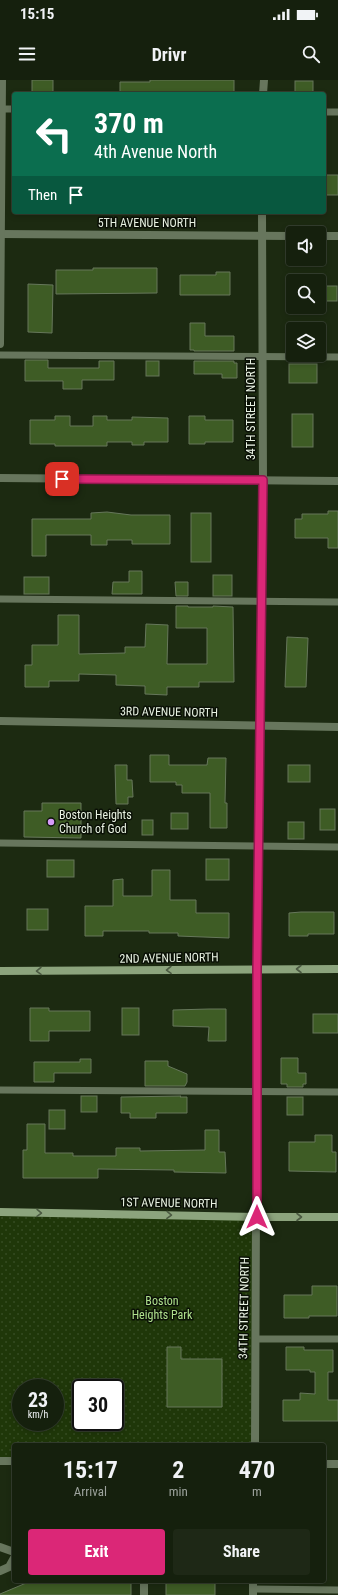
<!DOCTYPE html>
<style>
:root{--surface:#15200d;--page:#1e2816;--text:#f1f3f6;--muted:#9da39d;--line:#343e2e;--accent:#db2777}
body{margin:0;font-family:"Roboto Condensed",sans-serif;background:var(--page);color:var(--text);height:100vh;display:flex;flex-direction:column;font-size:15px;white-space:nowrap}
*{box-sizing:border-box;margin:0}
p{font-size:13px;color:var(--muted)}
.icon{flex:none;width:22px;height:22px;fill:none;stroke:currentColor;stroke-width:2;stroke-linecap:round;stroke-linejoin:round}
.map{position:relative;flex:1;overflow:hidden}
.drawer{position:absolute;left:12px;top:1363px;width:314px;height:140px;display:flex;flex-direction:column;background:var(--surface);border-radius:4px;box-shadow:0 2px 6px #0003,0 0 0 1px var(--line)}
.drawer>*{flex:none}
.guide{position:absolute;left:12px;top:12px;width:314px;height:122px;border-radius:4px;box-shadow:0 2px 6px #0003,0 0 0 1px var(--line);background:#0b6e4f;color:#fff;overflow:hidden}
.fabs{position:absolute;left:286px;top:146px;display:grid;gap:8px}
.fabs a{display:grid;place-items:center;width:40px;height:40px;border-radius:4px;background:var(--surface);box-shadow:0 2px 6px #0003,0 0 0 1px var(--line);font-size:20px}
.speed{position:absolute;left:12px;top:1299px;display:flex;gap:8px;font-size:20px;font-weight:700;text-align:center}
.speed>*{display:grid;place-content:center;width:52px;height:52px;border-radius:50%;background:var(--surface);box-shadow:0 2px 6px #0003,0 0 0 1px var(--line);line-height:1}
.speed small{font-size:10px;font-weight:400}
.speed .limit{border:2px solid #111;border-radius:6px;background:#fff;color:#111}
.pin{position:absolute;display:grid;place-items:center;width:34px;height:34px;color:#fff;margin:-17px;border-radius:8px;box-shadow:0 2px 6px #0006}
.me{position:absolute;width:44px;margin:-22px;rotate:0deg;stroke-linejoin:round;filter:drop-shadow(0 0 3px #0008)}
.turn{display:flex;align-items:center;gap:14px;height:84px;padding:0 16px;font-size:18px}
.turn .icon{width:52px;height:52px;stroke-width:2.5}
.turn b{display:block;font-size:28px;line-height:34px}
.then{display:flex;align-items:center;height:38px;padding:0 16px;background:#0003;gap:8px;font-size:15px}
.eta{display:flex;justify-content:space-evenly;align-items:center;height:68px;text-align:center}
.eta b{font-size:24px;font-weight:700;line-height:28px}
.action{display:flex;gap:8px;margin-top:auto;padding:8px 16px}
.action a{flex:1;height:46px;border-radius:4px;background:var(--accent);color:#fff;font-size:16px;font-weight:700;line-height:46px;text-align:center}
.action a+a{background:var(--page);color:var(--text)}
.status{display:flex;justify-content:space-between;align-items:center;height:28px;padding:0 20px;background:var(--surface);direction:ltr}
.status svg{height:11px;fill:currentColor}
header{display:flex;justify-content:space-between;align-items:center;height:52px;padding:0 16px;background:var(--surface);font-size:18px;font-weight:700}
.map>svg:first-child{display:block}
.park{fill:url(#park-dots);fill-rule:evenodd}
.building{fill:#3e5c25;stroke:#66775b}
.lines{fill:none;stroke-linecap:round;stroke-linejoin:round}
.service{stroke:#67765d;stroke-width:7}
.minor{stroke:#67765d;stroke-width:8}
.tertiary{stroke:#67765d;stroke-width:8}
.secondary{stroke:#8ca47d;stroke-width:8}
.oneway{stroke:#4b5a42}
.route-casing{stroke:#8e194d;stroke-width:10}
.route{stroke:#db2777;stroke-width:7}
.poi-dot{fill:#d79bf9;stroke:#0a1006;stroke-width:1.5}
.labels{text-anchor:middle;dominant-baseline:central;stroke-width:3;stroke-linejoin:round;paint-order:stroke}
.street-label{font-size:12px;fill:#e9f3e3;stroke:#0a1006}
.poi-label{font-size:12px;fill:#e9f3e3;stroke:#0a1006;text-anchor:start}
.park-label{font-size:12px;fill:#afe08d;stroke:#0a1006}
</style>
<div class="status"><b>15:15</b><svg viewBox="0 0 49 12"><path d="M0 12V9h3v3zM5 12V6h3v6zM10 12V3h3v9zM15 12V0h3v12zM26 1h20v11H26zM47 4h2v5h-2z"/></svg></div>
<header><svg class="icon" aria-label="menu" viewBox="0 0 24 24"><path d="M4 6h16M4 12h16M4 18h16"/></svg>Drivr<svg class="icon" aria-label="search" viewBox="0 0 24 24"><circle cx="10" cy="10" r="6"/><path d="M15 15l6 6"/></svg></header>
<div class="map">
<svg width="338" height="1515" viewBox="0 0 338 1515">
<defs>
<pattern id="park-dots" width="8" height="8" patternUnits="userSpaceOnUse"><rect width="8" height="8" fill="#1f3709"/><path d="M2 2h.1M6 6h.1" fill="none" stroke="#354b21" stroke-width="1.8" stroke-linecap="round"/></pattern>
</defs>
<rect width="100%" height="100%" fill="#1c2a11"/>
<!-- park -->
<path class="park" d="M0 1132 257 1137 255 1365H14V1381H0ZM21 1308H55V1342H21ZM81 1308H115V1342H81Z"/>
<!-- building -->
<g class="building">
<rect x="32" y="0" width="21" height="14"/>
<polygon points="150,0 234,0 234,14 120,14 120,2 150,2"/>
<rect x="295" y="1" width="18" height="13"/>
<rect x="324" y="95" width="14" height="20"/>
<polygon points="93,188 157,188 157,213 56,214 56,190 93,190"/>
<polygon points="216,192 230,192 230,215 180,215 180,195 216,195"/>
<polygon points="28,204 53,205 52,253 28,252"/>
<rect x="322" y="206" width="15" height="15"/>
<polygon points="190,243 205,243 205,256 234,256 234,271 194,271 194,270 190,270"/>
<polygon points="25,280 48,280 48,288 99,288 99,281 114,281 114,300 82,300 82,309 63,309 63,301 25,301"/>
<rect x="146" y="281" width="13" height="15"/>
<polygon points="194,281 234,281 234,283 237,283 237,298 222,298 222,294 194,294"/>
<rect x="289" y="284" width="28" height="19"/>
<rect x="292" y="334" width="21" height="33"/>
<polygon points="55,336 70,336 70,346 93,346 93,336 107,336 107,340 132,340 132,337 168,338 168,362 144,362 144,365 132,365 132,362 107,362 107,366 55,366 55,364 30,364 30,340 55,340"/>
<polygon points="189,336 205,336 205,340 233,340 233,362 205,362 205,364 189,364"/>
<polygon points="328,431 338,431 338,468 328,468 328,458 295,458 295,439 302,439 302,434 328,434"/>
<polygon points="107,432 131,435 170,435 170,464 132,464 132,460 107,460 107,465 91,465 91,455 46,455 46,476 32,476 32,439 91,439 91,433"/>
<rect x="191" y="433" width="20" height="49"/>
<polygon points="129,491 142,491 142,514 112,514 113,502 129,502"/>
<rect x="213" y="495" width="19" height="21"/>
<rect x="24" y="497" width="25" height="17"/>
<polygon points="175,502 188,502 188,516 176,516"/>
<polygon points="176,526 188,526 188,527 213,527 213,526 233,527 234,602 199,602 199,607 167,607 167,615 145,614 145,606 116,605 116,595 79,594 79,601 49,601 49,607 25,607 25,585 32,585 32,565 58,565 58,535 79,535 79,574 125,573 125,567 145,567 146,544 168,545 167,584 207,584 207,548 176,548"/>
<polygon points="287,557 308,558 306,607 285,607"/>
<polygon points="150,675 169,675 169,685 207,685 208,678 226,678 225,723 227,723 227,748 210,748 210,713 182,713 182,705 176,705 176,702 150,702"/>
<polygon points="115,685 127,685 127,700 132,700 133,717 128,717 128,724 116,724"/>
<rect x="288" y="685" width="22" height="17"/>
<polygon points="42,723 81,723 81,758 24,757 24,731 42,731"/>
<rect x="320" y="729" width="15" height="21"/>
<rect x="171" y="733" width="17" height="16"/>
<rect x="142" y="740" width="11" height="15"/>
<rect x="288" y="742" width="16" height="17"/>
<rect x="206" y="779" width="23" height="21"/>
<rect x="47" y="780" width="27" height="17"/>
<polygon points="152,790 170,790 170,820 196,820 196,833 229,833 229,858 178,856 178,853 149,853 149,851 103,851 103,856 85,856 85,826 113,826 113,800 123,799 123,816 152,816"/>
<rect x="27" y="829" width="21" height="21"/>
<polygon points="301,832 334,832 334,854 308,854 308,856 289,856 289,833"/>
<polygon points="30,928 49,928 49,931 90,931 90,951 49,951 49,961 30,961"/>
<rect x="122" y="928" width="17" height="27"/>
<polygon points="209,929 226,929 226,961 208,961 209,947 173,946 173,930"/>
<rect x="313" y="934" width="25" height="19"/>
<polygon points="281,978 298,978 298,993 306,993 306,1004 303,1004 303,1007 287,1007 287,1004 281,1004"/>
<polygon points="80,979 91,979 91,993 54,993 54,1002 34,1002 34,982 80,982"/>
<polygon points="145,981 168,981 168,986 187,994 187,1002 185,1006 145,1006"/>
<rect x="81" y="1016" width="16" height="16"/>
<polygon points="181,1016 180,1017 187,1017 187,1033 156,1033 156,1038 130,1038 130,1033 121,1033 121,1017"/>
<rect x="287" y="1017" width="16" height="18"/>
<rect x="49" y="1030" width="16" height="19"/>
<polygon points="27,1044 45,1044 45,1073 73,1073 73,1076 116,1076 116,1068 140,1068 140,1071 205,1070 205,1050 219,1050 219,1072 225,1072 226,1093 174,1092 174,1090 98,1089 98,1098 23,1098 23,1070 27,1070"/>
<polygon points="315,1055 332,1055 332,1072 336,1072 336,1092 289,1091 289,1062 315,1062"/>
<polygon points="312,1206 337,1206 337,1236 309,1236 309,1238 284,1238 284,1215 312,1215"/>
<polygon points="167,1267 181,1267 181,1279 222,1279 222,1327 167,1327"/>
<polygon points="286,1267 304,1267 304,1270 333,1270 333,1292 328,1292 328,1320 338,1320 338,1341 283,1341 283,1320 300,1320 300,1313 315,1314 315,1292 310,1292 310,1290 286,1290"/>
<polygon points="31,1501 131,1501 131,1515 0,1515 0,1514"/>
<polygon points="215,1501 215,1515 166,1515 166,1502"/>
</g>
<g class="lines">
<!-- service -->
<g class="service">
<polyline points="0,29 14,29"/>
<polyline points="324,32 338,32"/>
<polyline points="0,275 338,277"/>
<polyline points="0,519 338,522"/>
<polyline points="0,763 338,767"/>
<polyline points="0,1010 338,1012"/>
<polyline points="256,1259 338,1259"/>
<polyline points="253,1509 338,1510"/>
</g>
<!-- minor -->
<g class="minor">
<polyline points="263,14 264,0"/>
<polyline points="0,154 293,156"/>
<polyline points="319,156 338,156"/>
<polyline points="0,264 2,0"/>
<polyline points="0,398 338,401"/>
<polyline points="0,641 338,647"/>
<polyline points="255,1365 257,889 263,400 262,132"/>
<polyline points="0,1467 14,1472"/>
<polyline points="0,1491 9,1487 14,1478"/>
<polyline points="144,1515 144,1501"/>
<polyline points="253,1515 253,1501"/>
</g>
<!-- tertiary -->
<g class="tertiary">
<polyline points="0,1381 14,1381"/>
<polyline points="324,1384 338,1384"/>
</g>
<!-- secondary -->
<g class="secondary">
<polyline points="0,891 338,889"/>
<polyline points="0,1132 257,1137 338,1137"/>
</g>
</g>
<!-- one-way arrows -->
<defs><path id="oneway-chevron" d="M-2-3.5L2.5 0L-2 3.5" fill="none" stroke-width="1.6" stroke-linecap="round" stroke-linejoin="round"/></defs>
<g class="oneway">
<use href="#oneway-chevron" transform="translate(299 889) rotate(-180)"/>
<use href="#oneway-chevron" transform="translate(169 890) rotate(179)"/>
<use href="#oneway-chevron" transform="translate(39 891) rotate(179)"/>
<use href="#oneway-chevron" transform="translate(39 1133) rotate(1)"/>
<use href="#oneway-chevron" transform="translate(169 1135) rotate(1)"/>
<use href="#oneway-chevron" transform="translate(299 1137)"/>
</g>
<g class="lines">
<!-- route casing -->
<g class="route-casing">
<polyline id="route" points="62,399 263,400 257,889 257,1137"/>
</g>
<!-- route -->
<use href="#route" class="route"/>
</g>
<!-- markers -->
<circle class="poi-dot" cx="51" cy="742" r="4"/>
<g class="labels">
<!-- street labels -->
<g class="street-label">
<text x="147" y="143">5TH AVENUE NORTH</text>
<text transform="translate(251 329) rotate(-90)">34TH STREET NORTH</text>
<text transform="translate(169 632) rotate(1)">3RD AVENUE NORTH</text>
<text transform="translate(169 878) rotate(-1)">2ND AVENUE NORTH</text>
<text transform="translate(169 1123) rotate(1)">1ST AVENUE NORTH</text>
<text transform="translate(244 1228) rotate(-89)">34TH STREET NORTH</text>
</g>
<!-- poi labels -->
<g class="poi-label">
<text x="59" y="735">Boston Heights<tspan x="59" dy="14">Church of God</tspan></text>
</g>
<!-- park labels -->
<g class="park-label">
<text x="162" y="1221">Boston<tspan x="162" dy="14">Heights Park</tspan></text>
</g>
</g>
</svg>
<div class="fabs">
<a><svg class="icon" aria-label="sound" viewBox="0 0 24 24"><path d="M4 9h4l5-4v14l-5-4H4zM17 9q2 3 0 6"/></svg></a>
<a><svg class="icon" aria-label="search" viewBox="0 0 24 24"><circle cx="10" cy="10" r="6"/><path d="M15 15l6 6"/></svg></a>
<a><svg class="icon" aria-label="layers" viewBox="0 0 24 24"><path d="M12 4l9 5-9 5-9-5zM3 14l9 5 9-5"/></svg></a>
</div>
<div class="speed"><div>23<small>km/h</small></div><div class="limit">30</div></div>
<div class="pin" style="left:62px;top:399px;background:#d93025"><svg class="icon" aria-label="arrive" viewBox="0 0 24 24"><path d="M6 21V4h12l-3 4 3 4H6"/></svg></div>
<svg class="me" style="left:257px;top:1137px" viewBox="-20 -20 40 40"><path d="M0-17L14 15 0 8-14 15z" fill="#db2777" stroke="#fff" stroke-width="4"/></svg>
<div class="guide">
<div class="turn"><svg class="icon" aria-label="left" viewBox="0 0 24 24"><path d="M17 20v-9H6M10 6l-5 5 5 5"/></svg><div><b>370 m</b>4th Avenue North</div></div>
<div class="then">Then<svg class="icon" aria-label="arrive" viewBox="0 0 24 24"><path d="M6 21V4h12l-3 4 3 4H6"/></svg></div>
</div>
<section class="drawer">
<div class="eta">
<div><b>15:17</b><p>Arrival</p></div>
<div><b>2</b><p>min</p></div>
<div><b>470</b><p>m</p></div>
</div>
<div class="action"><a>Exit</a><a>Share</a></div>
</section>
</div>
